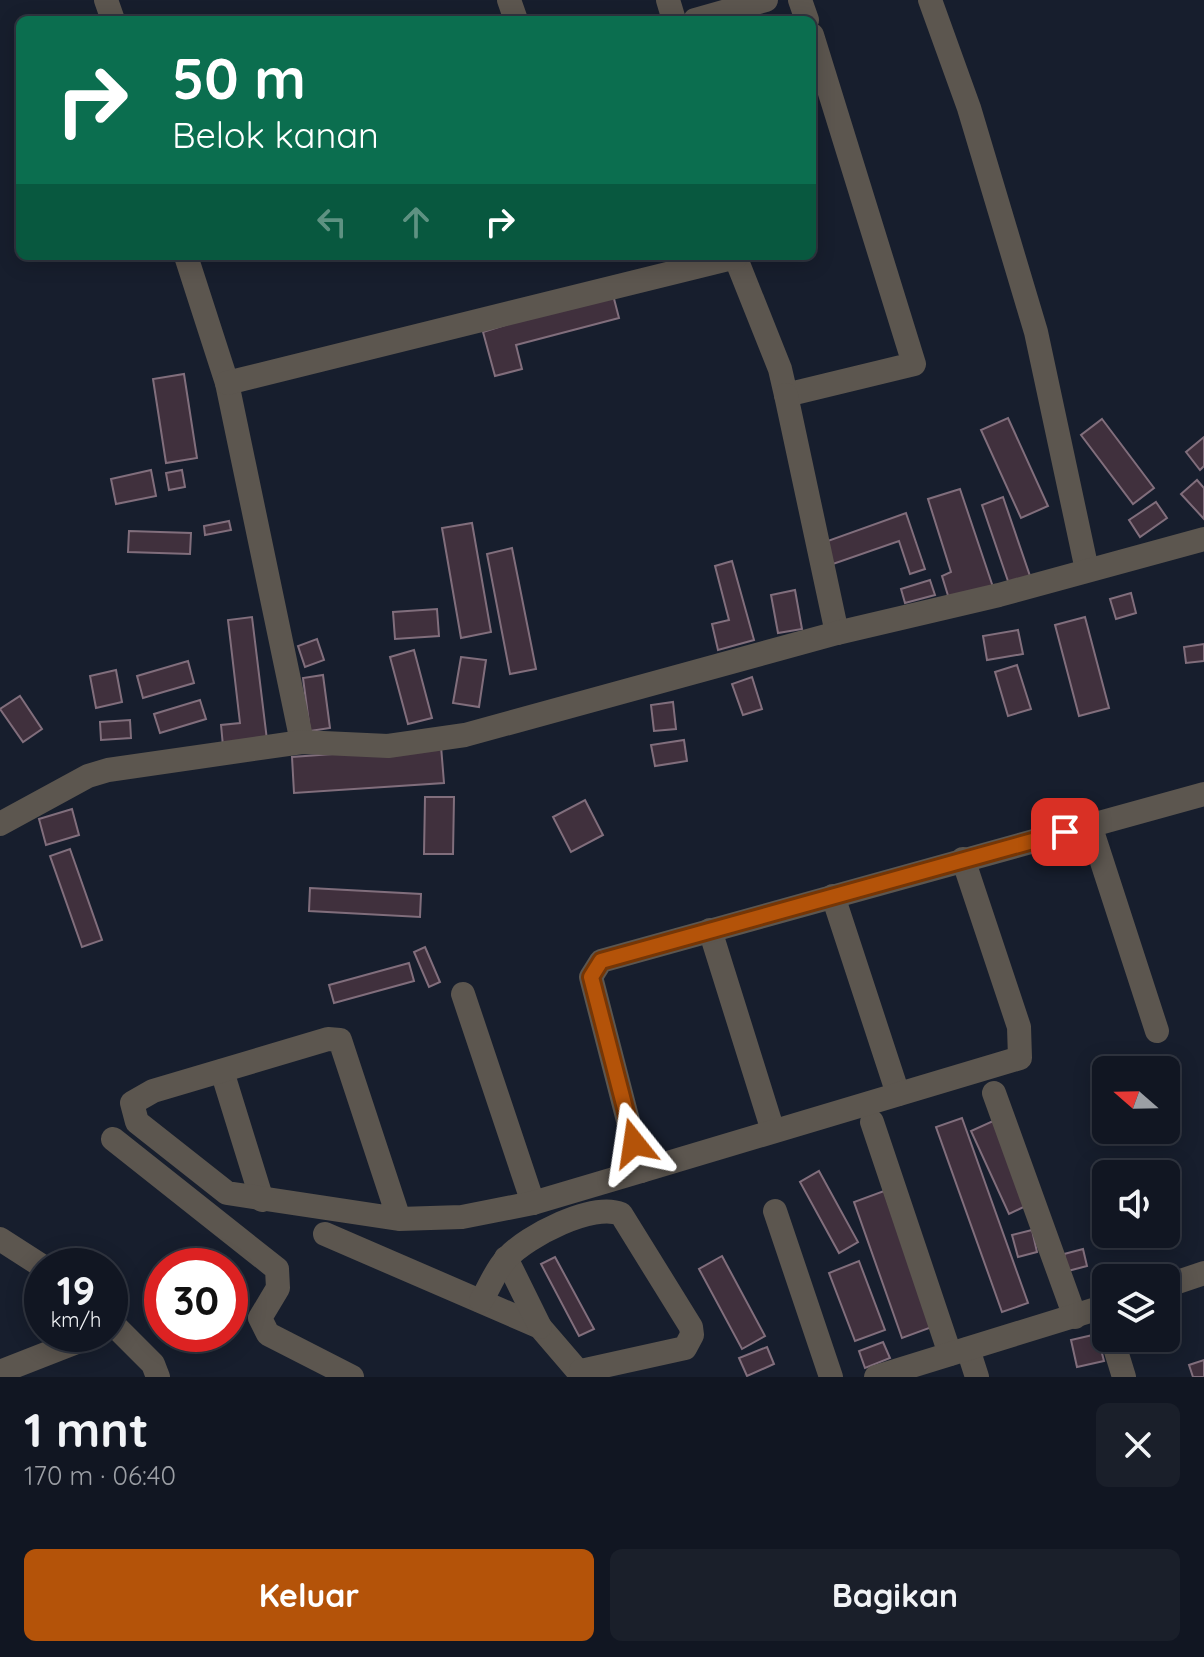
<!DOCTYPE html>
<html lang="id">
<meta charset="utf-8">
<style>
:root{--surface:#111622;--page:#1a1f2a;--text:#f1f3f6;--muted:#9c9fa5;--line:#303540;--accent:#b45309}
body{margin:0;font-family:Quicksand,sans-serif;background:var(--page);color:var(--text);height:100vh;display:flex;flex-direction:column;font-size:30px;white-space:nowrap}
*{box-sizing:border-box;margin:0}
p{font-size:26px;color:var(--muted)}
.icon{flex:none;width:44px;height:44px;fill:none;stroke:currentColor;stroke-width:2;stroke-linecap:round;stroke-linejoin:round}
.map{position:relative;height:1377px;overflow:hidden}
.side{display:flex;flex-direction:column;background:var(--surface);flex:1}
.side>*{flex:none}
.banner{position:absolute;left:16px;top:16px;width:800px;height:244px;border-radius:12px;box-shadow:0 4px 20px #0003,0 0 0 2px var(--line);background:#0b6e4f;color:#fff;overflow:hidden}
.needle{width:52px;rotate:290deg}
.tools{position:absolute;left:1092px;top:1056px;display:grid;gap:16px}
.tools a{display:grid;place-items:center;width:88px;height:88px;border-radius:12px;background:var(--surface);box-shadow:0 4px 20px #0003,0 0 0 2px var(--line);font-size:40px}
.speed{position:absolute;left:24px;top:1248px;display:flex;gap:16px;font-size:40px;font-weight:700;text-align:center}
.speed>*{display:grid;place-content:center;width:104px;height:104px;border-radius:50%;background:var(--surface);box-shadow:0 4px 20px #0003,0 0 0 2px var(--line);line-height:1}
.speed small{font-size:20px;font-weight:400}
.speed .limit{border:12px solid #d22;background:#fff;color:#111}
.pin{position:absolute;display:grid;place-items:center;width:68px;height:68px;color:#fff;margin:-34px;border-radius:16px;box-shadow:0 4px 12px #0006}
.me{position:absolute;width:88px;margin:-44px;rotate:345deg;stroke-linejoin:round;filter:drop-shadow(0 0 6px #0008)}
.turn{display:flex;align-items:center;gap:28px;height:168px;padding:0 24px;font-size:36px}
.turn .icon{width:104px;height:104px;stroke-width:2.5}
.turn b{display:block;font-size:56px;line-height:68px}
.lanes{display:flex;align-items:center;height:76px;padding:0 24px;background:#0003;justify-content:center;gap:40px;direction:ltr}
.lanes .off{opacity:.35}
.round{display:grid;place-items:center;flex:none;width:84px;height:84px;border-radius:12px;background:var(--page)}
.overview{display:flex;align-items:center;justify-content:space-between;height:136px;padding:0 24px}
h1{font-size:48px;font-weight:700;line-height:60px}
.action{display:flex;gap:16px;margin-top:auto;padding:16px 24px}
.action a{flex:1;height:92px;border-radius:12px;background:var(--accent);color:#fff;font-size:32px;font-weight:700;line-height:92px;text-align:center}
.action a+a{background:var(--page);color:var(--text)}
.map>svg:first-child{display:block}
.building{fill:#40303d;stroke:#816e7c;stroke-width:2}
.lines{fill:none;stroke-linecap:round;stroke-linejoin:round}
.street{stroke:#5c564f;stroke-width:24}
.route-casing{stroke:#753606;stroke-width:20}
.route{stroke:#b45309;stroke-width:14}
</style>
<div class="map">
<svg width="1204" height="1377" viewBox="0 0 1204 1377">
<rect width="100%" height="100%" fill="#171e2d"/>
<!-- building -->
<g class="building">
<polygon points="612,291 619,318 516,345 522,369 495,376 483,332"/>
<polygon points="184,374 197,458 166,463 153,379"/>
<polygon points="1008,418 1048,506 1021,518 981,430"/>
<polygon points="1102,419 1154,488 1133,504 1081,435"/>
<polygon points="1204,437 1204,466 1200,470 1186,452"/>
<polygon points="151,470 156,496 116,504 111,479"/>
<polygon points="182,470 185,487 169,490 166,473"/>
<polygon points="1197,480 1204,488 1204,519 1181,494"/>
<polygon points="960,489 994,590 950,602 942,576 951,572 928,499"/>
<polygon points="1003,497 1030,576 1009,584 982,505"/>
<polygon points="1156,502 1167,518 1140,537 1129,520"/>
<polygon points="906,513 925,569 910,574 899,541 830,565 822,543"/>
<polygon points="229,521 231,530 205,535 204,526"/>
<polygon points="472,523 491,632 461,638 442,528"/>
<polygon points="129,531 191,533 190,554 128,552"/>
<polygon points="512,548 536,669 510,674 487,554"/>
<polygon points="732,561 754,640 718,650 712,624 729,620 715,566"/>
<polygon points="930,580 935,595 905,603 901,589"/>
<polygon points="795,590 802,629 778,633 771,595"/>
<polygon points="1131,593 1136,613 1116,619 1110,599"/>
<polygon points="437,609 439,636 395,639 393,612"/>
<polygon points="252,617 267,740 223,746 221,725 240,723 228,620"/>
<polygon points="1085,617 1109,708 1079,716 1055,625"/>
<polygon points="1018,630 1023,654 987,660 983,636"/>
<polygon points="317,639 324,660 305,667 298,646"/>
<polygon points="1204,644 1204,661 1186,663 1184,647"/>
<polygon points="414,650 432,718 408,724 390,657"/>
<polygon points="461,657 486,660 479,707 453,703"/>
<polygon points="188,661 194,683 143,698 137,676"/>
<polygon points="1017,665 1031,709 1008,716 995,672"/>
<polygon points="116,670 122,702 96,708 90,676"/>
<polygon points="323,675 330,728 310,731 303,678"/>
<polygon points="752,677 762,709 743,715 732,684"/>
<polygon points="20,696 42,729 23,742 0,709"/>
<polygon points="200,700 206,719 160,733 154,714"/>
<polygon points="673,702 676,729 654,731 651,705"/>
<polygon points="130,720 131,738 101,740 100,722"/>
<polygon points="684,740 687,761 655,766 651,745"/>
<polygon points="441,746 444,783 294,793 292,757"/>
<polygon points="425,797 454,797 453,854 424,854"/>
<polygon points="585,800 603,835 571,852 553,817"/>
<polygon points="72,809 79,835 46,845 39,819"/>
<polygon points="70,849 102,940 82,947 50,856"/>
<polygon points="310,888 421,894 420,917 309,911"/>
<polygon points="425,947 440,982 429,987 414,952"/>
<polygon points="409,963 414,981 334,1003 329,985"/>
<polygon points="962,1118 1028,1303 1002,1312 936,1127"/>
<polygon points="993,1121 1030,1204 1009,1214 971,1131"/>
<polygon points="819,1171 858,1242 839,1253 800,1182"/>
<polygon points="884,1191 932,1327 902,1338 854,1202"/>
<polygon points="1032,1230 1037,1252 1018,1257 1012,1235"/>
<polygon points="1083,1249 1087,1266 1068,1271 1064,1254"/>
<polygon points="722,1256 765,1336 742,1349 699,1269"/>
<polygon points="555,1257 594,1329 579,1336 541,1264"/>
<polygon points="859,1261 885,1330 855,1341 829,1273"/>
<polygon points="1097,1334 1104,1361 1077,1367 1071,1340"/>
<polygon points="883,1342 890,1358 865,1368 859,1351"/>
<polygon points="767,1347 774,1364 747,1376 739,1358"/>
<polygon points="1204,1360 1204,1377 1193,1377 1189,1365"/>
</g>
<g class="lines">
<!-- street -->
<g class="street">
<polyline points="106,0 113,20"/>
<polyline points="509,0 516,20"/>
<polyline points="668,0 674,20"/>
<polyline points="800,0 807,20"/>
<polyline points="930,0 969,108 1036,332 1087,570"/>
<polyline points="695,20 766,0"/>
<polyline points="186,256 227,383 302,742"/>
<polyline points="735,256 780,369 786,395 914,364 812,35"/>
<polyline points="227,383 736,257"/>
<polyline points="786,395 837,633"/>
<polyline points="0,824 88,776 108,770 302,742 388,746 465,735 837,633 999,595 1204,539"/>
<polyline points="1090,825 1157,1031"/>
<polyline points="833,896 898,1094"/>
<polyline points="710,930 773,1131"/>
<polyline points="463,994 533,1203"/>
<polyline points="222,1071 262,1200"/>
<polyline points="994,1093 1075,1317"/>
<polyline points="872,1122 950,1354"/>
<polyline points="113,1139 277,1269 278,1288 260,1318 268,1334 352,1377"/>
<polyline points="641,1171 1020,1058 1019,1027 963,859"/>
<polyline points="775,1211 831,1377"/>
<polyline points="399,1219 340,1040 328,1039 153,1091 132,1103 137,1122 227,1193 399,1219 462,1217 533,1203 641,1171 591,977 601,961 1204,794"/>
<polyline points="325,1234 540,1327 583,1377"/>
<polyline points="0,1239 42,1266"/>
<polyline points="506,1258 540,1327"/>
<polyline points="1166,1286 1204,1273"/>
<path d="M481 1301C489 1288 496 1269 507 1258 527 1236 593 1202 621 1214L691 1327 692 1335 685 1348 581 1371"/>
<polyline points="110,1321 153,1364 158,1377"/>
<polyline points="1112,1338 1124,1377"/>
<polyline points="968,1349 977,1377"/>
<polyline points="0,1372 97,1334"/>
<polyline points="876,1377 1106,1306"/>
</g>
</g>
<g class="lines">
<!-- route casing -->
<g class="route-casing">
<polyline id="route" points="634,1143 591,977 601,961 1065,832"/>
</g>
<!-- route -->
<use href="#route" class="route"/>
</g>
</svg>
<div class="tools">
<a><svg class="needle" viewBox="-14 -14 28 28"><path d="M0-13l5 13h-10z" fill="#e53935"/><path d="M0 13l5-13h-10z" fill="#9c9fa5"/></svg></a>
<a><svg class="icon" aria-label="sound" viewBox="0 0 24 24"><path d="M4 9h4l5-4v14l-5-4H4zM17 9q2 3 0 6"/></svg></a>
<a><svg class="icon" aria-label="layers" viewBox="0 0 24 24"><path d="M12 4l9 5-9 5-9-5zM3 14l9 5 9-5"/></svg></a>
</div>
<div class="speed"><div>19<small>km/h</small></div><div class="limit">30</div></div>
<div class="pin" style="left:1065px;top:832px;background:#d93025"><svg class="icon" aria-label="arrive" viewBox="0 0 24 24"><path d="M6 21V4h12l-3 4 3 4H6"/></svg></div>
<svg class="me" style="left:634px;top:1143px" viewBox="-20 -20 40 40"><path d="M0-17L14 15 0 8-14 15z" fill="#b45309" stroke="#fff" stroke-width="4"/></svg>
<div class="banner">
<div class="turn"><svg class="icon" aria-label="right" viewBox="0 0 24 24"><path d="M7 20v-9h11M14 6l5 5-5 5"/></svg><div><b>50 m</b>Belok kanan</div></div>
<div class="lanes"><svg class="icon off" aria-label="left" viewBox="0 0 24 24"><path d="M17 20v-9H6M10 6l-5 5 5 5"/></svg><svg class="icon off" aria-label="ahead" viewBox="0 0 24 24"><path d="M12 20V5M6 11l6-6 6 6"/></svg><svg class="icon" aria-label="right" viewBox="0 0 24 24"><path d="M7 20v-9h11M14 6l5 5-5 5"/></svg></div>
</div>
</div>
<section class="side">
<div class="overview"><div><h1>1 mnt</h1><p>170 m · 06:40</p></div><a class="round"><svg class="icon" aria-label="close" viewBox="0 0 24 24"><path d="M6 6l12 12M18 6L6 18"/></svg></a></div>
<div class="action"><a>Keluar</a><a>Bagikan</a></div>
</section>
